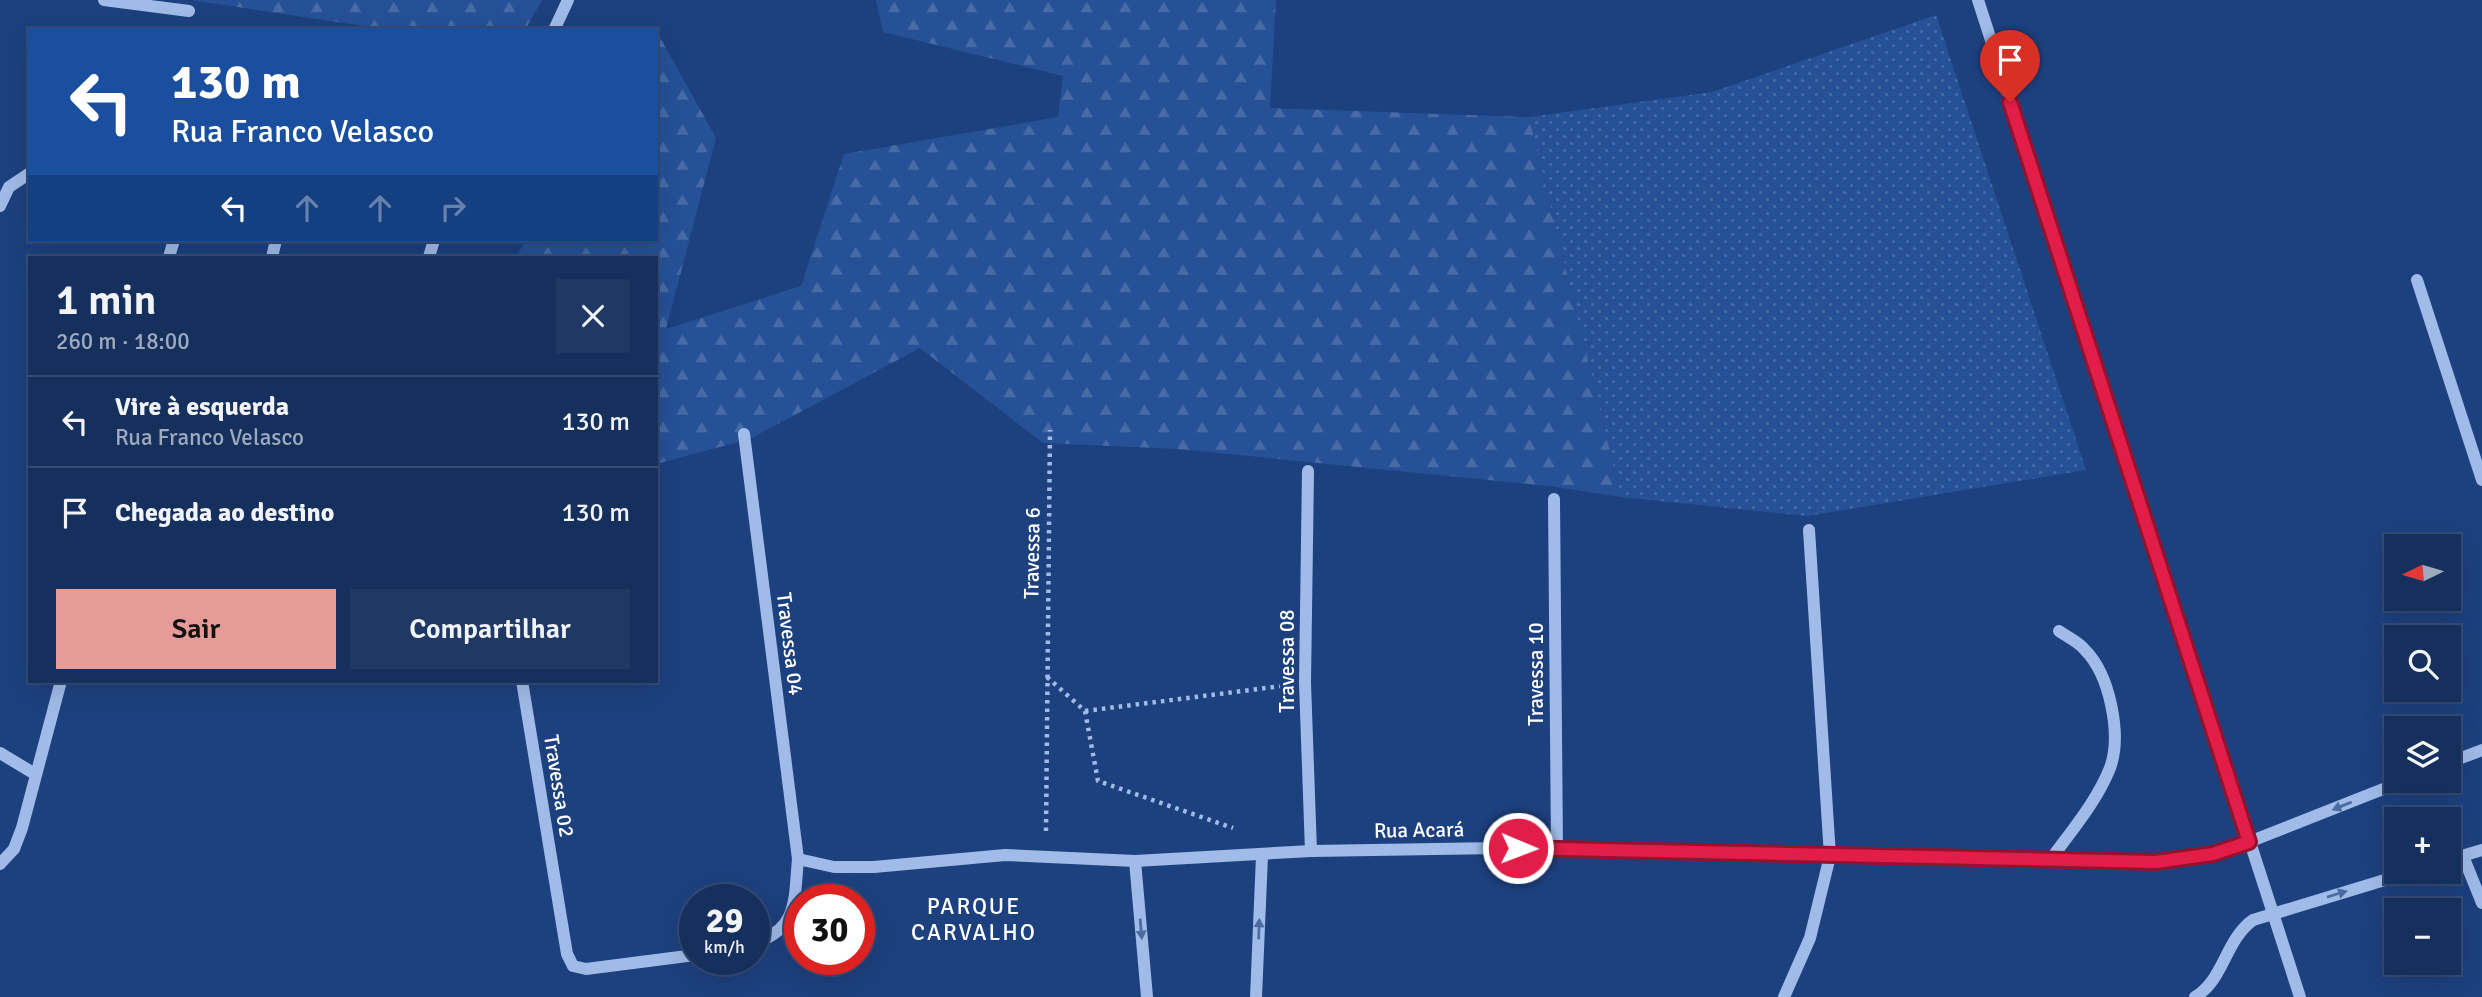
<!DOCTYPE html>
<html lang="pt">
<meta charset="utf-8">
<style>
:root{--surface:#16305e;--page:#1f3864;--text:#f1f3f6;--muted:#9ea9bc;--line:#354b73;--accent:#e69b98}
body{margin:0;font-family:Signika,sans-serif;background:var(--page);color:var(--text);height:100vh;display:flex;flex-direction:column;font-size:26px;white-space:nowrap}
*{box-sizing:border-box;margin:0}
p{font-size:23px;color:var(--muted)}
.icon{flex:none;width:38px;height:38px;fill:none;stroke:currentColor;stroke-width:2;stroke-linecap:round;stroke-linejoin:round}
.map{position:relative;flex:1;overflow:hidden}
.side{position:absolute;left:28px;top:256px;width:630px;height:427px;display:flex;flex-direction:column;background:var(--surface);border-radius:0px;box-shadow:0 7px 28px #0002,0 0 0 2px var(--line)}
.side>*{flex:none}
.top-card{position:absolute;left:28px;top:28px;width:630px;height:214px;border-radius:0px;box-shadow:0 7px 28px #0002,0 0 0 2px var(--line);background:#1a4fa0;color:#fff;overflow:hidden}
.needle{width:46px;rotate:265deg}
.fabs{position:absolute;left:2384px;top:534px;display:grid;gap:14px}
.fabs a{display:grid;place-items:center;width:77px;height:77px;border-radius:0px;background:var(--surface);box-shadow:0 7px 28px #0002,0 0 0 2px var(--line);font-size:35px}
.speed{position:absolute;left:679px;top:884px;display:flex;gap:14px;font-size:35px;font-weight:700;text-align:center}
.speed>*{display:grid;place-content:center;width:91px;height:91px;border-radius:50%;background:var(--surface);box-shadow:0 7px 28px #0002,0 0 0 2px var(--line);line-height:1}
.speed small{font-size:18px;font-weight:400}
.speed .limit{border:10px solid #d22;background:#fff;color:#111}
.pin{position:absolute;display:grid;place-items:center;width:60px;height:60px;color:#fff;margin:-72px -30px;border-radius:50% 50% 50% 0;rotate:-45deg;box-shadow:0 0 7px #0007}
.pin .icon{rotate:45deg}
.me{position:absolute;width:77px;margin:-38px;rotate:91deg;stroke-linejoin:round;filter:drop-shadow(0 0 5px #0008)}
.turn{display:flex;align-items:center;gap:24px;height:147px;padding:0 28px;font-size:32px}
.turn .icon{width:91px;height:91px;stroke-width:2.5}
.turn b{display:block;font-size:49px;line-height:60px}
.lanes{display:flex;align-items:center;height:66px;padding:0 28px;background:#0003;justify-content:center;gap:35px;direction:ltr}
.lanes .off{opacity:.35}
.round{display:grid;place-items:center;flex:none;width:74px;height:74px;border-radius:0px;background:var(--page)}
.summary{display:flex;align-items:center;justify-content:space-between;height:119px;padding:0 28px}
h1{font-size:42px;font-weight:600;line-height:52px}
.primary-button{display:flex;gap:14px;margin-top:auto;padding:14px 28px}
.primary-button a{flex:1;height:80px;border-radius:0px;background:var(--accent);color:#111;font-size:28px;font-weight:600;line-height:80px;text-align:center}
.primary-button a+a{background:var(--page);color:var(--text)}
ul{padding:0;list-style:none}
li{display:flex;align-items:center;gap:21px;height:91px;padding:0 28px;border-top:2px solid var(--line)}
li div{flex:1}
li b{display:block;font-size:26px}
li em{font-style:normal}
.map>svg:first-child{display:block}
.grass{fill:url(#grass-dots)}
.forest{fill:url(#forest-firs)}
.lines{fill:none;stroke-linecap:round;stroke-linejoin:round}
.path{stroke:#a0bbe8;stroke-width:4.5;stroke-dasharray:3.5 5;stroke-linecap:butt}
.minor{stroke:#a0bbe8;stroke-width:12}
.oneway{fill:#4b6ba3}
.route-casing{stroke:#92132f;stroke-width:18}
.route{stroke:#e11d48;stroke-width:12}
.labels{text-anchor:middle;dominant-baseline:central;stroke-width:7;stroke-linejoin:round;paint-order:stroke}
.street-label{font-size:21px;fill:#fff;stroke:#1d407e}
.neighbourhood-label{font-size:23px;letter-spacing:2px;fill:#fff;stroke:#1d407e}
</style>
<div class="map">
<svg width="2482" height="997" viewBox="0 0 2482 997">
<defs>
<pattern id="grass-dots" width="8" height="8" patternUnits="userSpaceOnUse" patternTransform="scale(1.75)"><rect width="8" height="8" fill="#265197"/><path d="M2 2h.1M6 6h.1" fill="none" stroke="#476ba7" stroke-width="1.8" stroke-linecap="round"/></pattern>
<pattern id="forest-firs" width="22" height="20" patternUnits="userSpaceOnUse" patternTransform="scale(1.75)"><rect width="22" height="20" fill="#265197"/><path d="M5 1l3.5 6h-7zM16 11l3.5 6h-7z" fill="#476ba7"/></pattern>
</defs>
<rect width="100%" height="100%" fill="#1d407e"/>
<!-- grass -->
<polygon class="grass" points="1936,15 2086,470 1807,516 1621,497 1529,117 1712,92"/>
<!-- forest -->
<g class="forest">
<polygon points="191,0 542,0 525,30 390,30"/>
<polygon points="876,0 1276,0 1270,108 1529,117 1621,497 1549,486 1178,449 1043,443 920,348 750,439 656,464 656,257 516,257 526,240 656,240 656,30 716,138 666,329 801,286 844,154 1058,117 1063,76 883,32"/>
</g>
<g class="lines">
<!-- path -->
<g class="path">
<polyline points="1047,677 1085,711 1098,781 1233,828"/>
<polyline points="1085,711 1282,686"/>
<polyline points="1046,831 1050,430"/>
</g>
<!-- minor -->
<g class="minor">
<polyline points="104,0 189,11"/>
<polyline points="1978,0 2300,997"/>
<polyline points="554,30 568,0"/>
<polyline points="0,206 9,187 30,173"/>
<polyline points="169,257 174,240"/>
<polyline points="272,257 276,240"/>
<polyline points="429,257 434,240"/>
<polyline points="2417,280 2482,480"/>
<path d="M744 434 798 859C794 899 799 929 754 943"/>
<polyline points="1308,471 1305,683 1311,851"/>
<polyline points="1554,499 1557,849"/>
<polyline points="522,681 567,954 573,966 586,969 695,955"/>
<polyline points="0,753 35,774"/>
<polyline points="2448,763 2482,750"/>
<polyline points="2463,856 2482,903"/>
<polyline points="798,859 834,867 874,867 1005,855 1135,861 1311,851 1498,848 2156,862 2213,854 2249,842 2406,780"/>
<path d="M2051 859C2072 830 2097 801 2110 768 2122 735 2110 675 2085 650 2079 642 2067 637 2059 631"/>
<polyline points="2448,860 2482,850"/>
<polyline points="1135,861 1147,997"/>
<polyline points="0,864 14,849 22,828 61,681"/>
<polyline points="1256,997 1262,856"/>
<polyline points="1784,997 1810,938 1830,856 1809,530"/>
<path d="M2195 997C2224 980 2225 940 2253 920L2411 872"/>
</g>
</g>
<!-- one-way arrows -->
<defs><path id="oneway-solid" d="M-6-.8H1V-3.2L6.5 0L1 3.2V.8H-6Z" transform="scale(1.75)"/></defs>
<g class="oneway">
<use href="#oneway-solid" transform="translate(2342 806) rotate(158)"/>
<use href="#oneway-solid" transform="translate(2337 894) rotate(-17)"/>
<use href="#oneway-solid" transform="translate(1141 929) rotate(85)"/>
<use href="#oneway-solid" transform="translate(1259 929) rotate(-88)"/>
</g>
<g class="lines">
<!-- route casing -->
<g class="route-casing">
<polyline id="route" points="1518,848 2156,862 2213,854 2249,842 2010,102"/>
</g>
<!-- route -->
<use href="#route" class="route"/>
</g>
<g class="labels">
<!-- street labels -->
<g class="street-label">
<text transform="translate(1032 553) rotate(-89)">Travessa 6</text>
<text transform="translate(790 644) rotate(83)">Travessa 04</text>
<text transform="translate(1287 661) rotate(-90)">Travessa 08</text>
<text transform="translate(1536 674) rotate(-90)">Travessa 10</text>
<text transform="translate(559 786) rotate(81)">Travessa 02</text>
<text transform="translate(1419 830) rotate(-1)">Rua Acará</text>
</g>
<!-- neighbourhood labels -->
<g class="neighbourhood-label">
<text x="974" y="906">PARQUE<tspan x="974" dy="26">CARVALHO</tspan></text>
</g>
</g>
</svg>
<div class="fabs">
<a><svg class="needle" viewBox="-14 -14 28 28"><path d="M0-13l5 13h-10z" fill="#e53935"/><path d="M0 13l5-13h-10z" fill="#9ea9bc"/></svg></a>
<a><svg class="icon" aria-label="search" viewBox="0 0 24 24"><circle cx="10" cy="10" r="6"/><path d="M15 15l6 6"/></svg></a>
<a><svg class="icon" aria-label="layers" viewBox="0 0 24 24"><path d="M12 4l9 5-9 5-9-5zM3 14l9 5 9-5"/></svg></a>
<a>+</a>
<a>−</a>
</div>
<div class="speed"><div>29<small>km/h</small></div><div class="limit">30</div></div>
<div class="pin" style="left:2010px;top:102px;background:#d93025"><svg class="icon" aria-label="arrive" viewBox="0 0 24 24"><path d="M6 21V4h12l-3 4 3 4H6"/></svg></div>
<svg class="me" style="left:1518px;top:848px" viewBox="-20 -20 40 40"><circle r="17" fill="#e11d48" stroke="#fff" stroke-width="3"/><path d="M0-11L8 9 0 5-8 9z" fill="#fff"/></svg>
<div class="top-card">
<div class="turn"><svg class="icon" aria-label="left" viewBox="0 0 24 24"><path d="M17 20v-9H6M10 6l-5 5 5 5"/></svg><div><b>130 m</b>Rua Franco Velasco</div></div>
<div class="lanes"><svg class="icon" aria-label="left" viewBox="0 0 24 24"><path d="M17 20v-9H6M10 6l-5 5 5 5"/></svg><svg class="icon off" aria-label="ahead" viewBox="0 0 24 24"><path d="M12 20V5M6 11l6-6 6 6"/></svg><svg class="icon off" aria-label="ahead" viewBox="0 0 24 24"><path d="M12 20V5M6 11l6-6 6 6"/></svg><svg class="icon off" aria-label="right" viewBox="0 0 24 24"><path d="M7 20v-9h11M14 6l5 5-5 5"/></svg></div>
</div>
<section class="side">
<div class="summary"><div><h1>1 min</h1><p>260 m · 18:00</p></div><a class="round"><svg class="icon" aria-label="close" viewBox="0 0 24 24"><path d="M6 6l12 12M18 6L6 18"/></svg></a></div>
<ul>
<li><svg class="icon" aria-label="left" viewBox="0 0 24 24"><path d="M17 20v-9H6M10 6l-5 5 5 5"/></svg><div><b>Vire à esquerda</b><p>Rua Franco Velasco</p></div><em>130 m</em></li>
<li><svg class="icon" aria-label="arrive" viewBox="0 0 24 24"><path d="M6 21V4h12l-3 4 3 4H6"/></svg><div><b>Chegada ao destino</b></div><em>130 m</em></li>
</ul>
<div class="primary-button"><a>Sair</a><a>Compartilhar</a></div>
</section>
</div>
